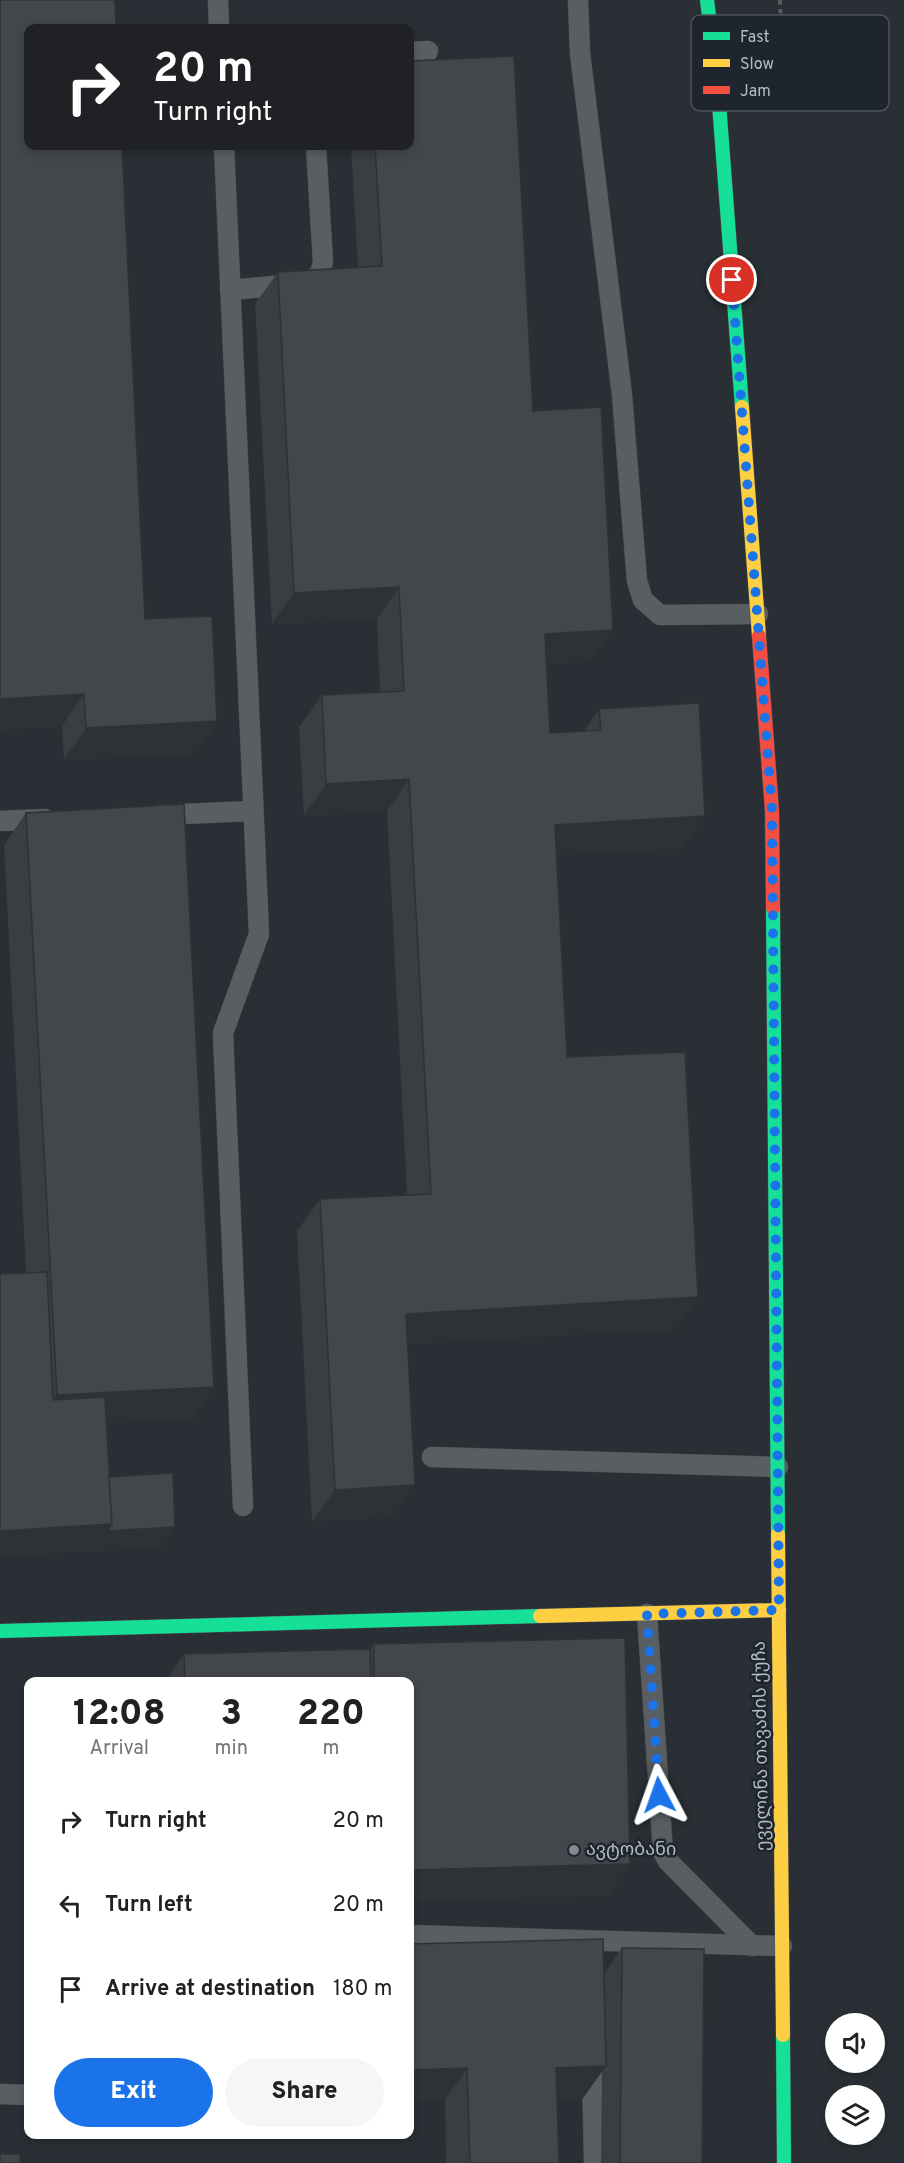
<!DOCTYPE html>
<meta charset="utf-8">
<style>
:root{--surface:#fff;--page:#f6f6f6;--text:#202124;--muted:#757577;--accent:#1a73e8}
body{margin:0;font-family:Overpass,"Noto Sans Georgian",sans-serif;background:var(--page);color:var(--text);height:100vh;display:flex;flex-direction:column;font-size:22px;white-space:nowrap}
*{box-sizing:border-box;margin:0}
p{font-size:20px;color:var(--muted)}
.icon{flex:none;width:33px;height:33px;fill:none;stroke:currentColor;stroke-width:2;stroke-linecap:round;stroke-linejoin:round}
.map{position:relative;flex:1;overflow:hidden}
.details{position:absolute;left:24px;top:1677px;width:390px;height:462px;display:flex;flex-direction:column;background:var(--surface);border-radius:12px;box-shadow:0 3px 9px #0003}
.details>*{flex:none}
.hud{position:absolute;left:24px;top:24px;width:390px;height:126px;border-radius:12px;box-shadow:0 3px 9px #0003;background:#202124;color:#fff;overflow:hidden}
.buttons{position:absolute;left:825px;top:2013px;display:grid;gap:12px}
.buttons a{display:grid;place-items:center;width:60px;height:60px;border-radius:50%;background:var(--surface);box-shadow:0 3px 9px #0003;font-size:30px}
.pin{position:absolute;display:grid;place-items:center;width:51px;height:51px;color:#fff;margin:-26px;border:3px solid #fff;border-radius:50%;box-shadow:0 2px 6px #0007}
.me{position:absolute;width:66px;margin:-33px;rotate:356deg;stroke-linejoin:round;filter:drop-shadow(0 0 4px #0008)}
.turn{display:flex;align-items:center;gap:21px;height:126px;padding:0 30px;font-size:27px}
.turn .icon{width:78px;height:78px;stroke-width:2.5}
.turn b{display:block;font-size:42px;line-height:51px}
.eta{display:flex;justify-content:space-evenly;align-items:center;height:102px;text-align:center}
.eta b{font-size:36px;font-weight:800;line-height:42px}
.cta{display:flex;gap:12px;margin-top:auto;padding:12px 30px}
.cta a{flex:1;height:69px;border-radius:36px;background:var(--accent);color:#fff;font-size:24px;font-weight:800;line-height:69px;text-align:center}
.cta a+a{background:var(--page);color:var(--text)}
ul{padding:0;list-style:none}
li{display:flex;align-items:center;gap:18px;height:84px;padding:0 30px}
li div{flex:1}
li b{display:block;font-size:22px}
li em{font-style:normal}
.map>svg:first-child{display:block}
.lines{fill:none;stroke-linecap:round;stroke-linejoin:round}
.lane-casing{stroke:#474b4f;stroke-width:21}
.fast-casing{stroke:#474b4f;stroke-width:15}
.slow-casing{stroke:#474b4f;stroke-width:15}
.jam-casing{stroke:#474b4f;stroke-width:15}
.path{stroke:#595e61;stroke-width:4;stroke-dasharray:4.5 4.5;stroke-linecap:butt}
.lane{stroke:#595e62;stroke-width:20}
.fast{stroke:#16e098;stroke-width:14}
.slow{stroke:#ffcf43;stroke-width:14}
.jam{stroke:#f24e42;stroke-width:14}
.wall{fill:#3a3d41}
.shaded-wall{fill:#2f3235}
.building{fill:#43474c;stroke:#2f3235;stroke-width:1.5}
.route{stroke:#1a73e8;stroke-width:10;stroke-dasharray:0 18}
.poi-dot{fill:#838b92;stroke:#1e252e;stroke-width:2}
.labels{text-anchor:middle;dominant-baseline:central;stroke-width:5;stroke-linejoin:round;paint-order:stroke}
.street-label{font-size:18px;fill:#b4bcc4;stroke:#1e252e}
.poi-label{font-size:18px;fill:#b4bcc4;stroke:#1e252e;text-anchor:start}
.key{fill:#1e252e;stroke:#4b525b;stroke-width:1.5}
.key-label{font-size:16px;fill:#b4bcc4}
</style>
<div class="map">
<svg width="904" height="2163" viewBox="0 0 904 2163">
<rect width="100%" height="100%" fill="#292f34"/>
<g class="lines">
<!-- lane casing -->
<g class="lane-casing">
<g id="lane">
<polyline points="218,0 219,28"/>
<polyline points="578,0 580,53 622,395 637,581 643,600 660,615 758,614"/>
<polyline points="410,52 428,51"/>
<polyline points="224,146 259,934 223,1033 243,1506"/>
<polyline points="230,290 308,283 320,274 323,262 316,146"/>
<polyline points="159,815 252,811"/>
<polyline points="0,821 45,819"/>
<polyline points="432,1457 778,1467"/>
<polyline points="647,1614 663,1852 668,1861 752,1946"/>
<polyline points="410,1935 782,1946"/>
<polyline points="592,2060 594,2163"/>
<polyline points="0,2094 28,2095"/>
</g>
</g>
<!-- fast casing -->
<g class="fast-casing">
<g id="fast">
<polyline points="707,0 718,90 742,407"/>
<polyline points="773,908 778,1534"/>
<polyline points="0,1631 540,1616"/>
<polyline points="783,2035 784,2163"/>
</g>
</g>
<!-- slow casing -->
<g class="slow-casing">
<g id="slow">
<polyline points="742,407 759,636"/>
<polyline points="778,1534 783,2035"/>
<polyline points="540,1616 779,1610"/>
</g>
</g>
<!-- jam casing -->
<g class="jam-casing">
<polyline id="jam" points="759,636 772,811 773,908"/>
</g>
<!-- path -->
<polyline class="path" points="780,0 783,83"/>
<!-- lane -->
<use href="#lane" class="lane"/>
<!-- fast -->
<use href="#fast" class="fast"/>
<!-- slow -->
<use href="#slow" class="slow"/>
<!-- jam -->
<use href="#jam" class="jam"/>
</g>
<!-- wall -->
<g class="wall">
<polygon points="0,0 145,619 217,721 195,753 64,760 62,726 0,730"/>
<polygon points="351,146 410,146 533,411 591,661 546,664 550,733 584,731 599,709 705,816 682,848 556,855 567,1057 676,1329 407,1344 392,1517 312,1521 297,1231 320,1199 407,1195 387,811 304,816 299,727 322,695 380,692 377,619 272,624 255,304 278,272 358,267"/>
<polygon points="26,813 214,1387 192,1419 106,1423 109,1477 162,1547 0,1556 26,1273 4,845"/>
<polygon points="374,1644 630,1864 608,1896 410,1682 165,1682 184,1654 370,1649"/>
<polygon points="622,1948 702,2163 601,2163 602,2071 583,2098 557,2099 559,2163 446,2163 445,2100 410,2101 604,1974"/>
</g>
<!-- shaded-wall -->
<g class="shaded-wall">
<polygon points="399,587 377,619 272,624 294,593"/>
<polygon points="613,630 591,661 522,665 545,634"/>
<polygon points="84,694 62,726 0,730 0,699"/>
<polygon points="217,721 195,753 64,760 86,728"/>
<polygon points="409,779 387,811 304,816 326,784"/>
<polygon points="705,816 682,848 533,857 555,825"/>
<polygon points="698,1297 676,1329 384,1346 406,1314"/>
<polygon points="214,1387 192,1419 35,1427 57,1395"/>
<polygon points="415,1485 392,1517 312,1521 335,1490"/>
<polygon points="112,1524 175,1527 162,1547 0,1556 0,1531"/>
<polygon points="630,1864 608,1896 410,1901 410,1870"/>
<polygon points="606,2066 583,2098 534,2100 556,2068"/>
<polygon points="467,2068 445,2100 410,2101 410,2070"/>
</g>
<!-- building -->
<g class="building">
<polygon points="0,0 115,0 116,28 28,28 28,146 122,146 145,619 212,616 217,721 86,728 84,694 0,699"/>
<polygon points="514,56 533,411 601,407 613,630 545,634 550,733 601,730 599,709 699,703 705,816 555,825 567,1057 685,1052 698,1297 406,1314 415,1485 335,1490 320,1199 431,1194 409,779 326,784 322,695 404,691 399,587 294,593 278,272 382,266 375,146 410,146 410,61"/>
<polygon points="184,804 214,1387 57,1395 26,813"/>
<polygon points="47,1272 53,1400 105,1397 112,1524 0,1531 0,1274"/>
<polygon points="173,1473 175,1527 107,1531 112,1524 109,1477"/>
<polygon points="625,1638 630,1864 410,1870 410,1682 374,1682 374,1644"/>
<polygon points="370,1649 371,1682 185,1682 184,1654"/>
<polygon points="603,1939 606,2066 556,2068 559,2163 470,2163 467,2068 410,2070 410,1944"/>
<polygon points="622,1948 704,1949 702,2163 620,2163"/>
<rect x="0" y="2154" width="20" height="9"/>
</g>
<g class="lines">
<!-- route -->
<polyline class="route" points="659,1795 647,1614 779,1610 772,811 732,280"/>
</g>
<!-- markers -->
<circle class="poi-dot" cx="574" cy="1850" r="6"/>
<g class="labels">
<!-- street labels -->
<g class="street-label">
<text transform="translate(762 1746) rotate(-91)">ეველინა თავაძის ქუჩა</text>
</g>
<!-- poi labels -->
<g class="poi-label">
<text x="586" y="1850">ავტობანი</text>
</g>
</g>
<!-- legend -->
<rect x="691" y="15" width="198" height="96" rx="9" class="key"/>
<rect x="703" y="32" width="27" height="8" fill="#16e098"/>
<rect x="703" y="59" width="27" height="8" fill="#ffcf43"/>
<rect x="703" y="86" width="27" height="8" fill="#f24e42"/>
<g class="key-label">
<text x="740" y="42">Fast</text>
<text x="740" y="69">Slow</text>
<text x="740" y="96">Jam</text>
</g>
</svg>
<div class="buttons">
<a><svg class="icon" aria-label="sound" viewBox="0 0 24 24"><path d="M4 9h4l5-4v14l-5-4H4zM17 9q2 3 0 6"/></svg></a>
<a><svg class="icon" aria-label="layers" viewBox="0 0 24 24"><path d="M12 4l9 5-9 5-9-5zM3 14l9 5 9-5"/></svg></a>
</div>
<div class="pin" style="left:732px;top:280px;background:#d93025"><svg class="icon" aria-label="arrive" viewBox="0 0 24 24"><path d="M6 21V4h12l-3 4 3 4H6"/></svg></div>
<svg class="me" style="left:659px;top:1795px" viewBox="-20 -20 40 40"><path d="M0-17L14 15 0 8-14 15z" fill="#1a73e8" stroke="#fff" stroke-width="4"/></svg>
<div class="hud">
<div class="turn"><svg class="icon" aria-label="right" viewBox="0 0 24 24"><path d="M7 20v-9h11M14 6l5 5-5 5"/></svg><div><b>20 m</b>Turn right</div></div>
</div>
<section class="details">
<div class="eta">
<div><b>12:08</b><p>Arrival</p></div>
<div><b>3</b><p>min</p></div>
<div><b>220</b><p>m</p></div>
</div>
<ul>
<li><svg class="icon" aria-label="right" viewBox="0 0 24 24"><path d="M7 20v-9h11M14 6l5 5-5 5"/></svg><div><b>Turn right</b></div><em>20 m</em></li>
<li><svg class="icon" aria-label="left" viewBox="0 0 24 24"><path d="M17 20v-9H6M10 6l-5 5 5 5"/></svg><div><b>Turn left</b></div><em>20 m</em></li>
<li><svg class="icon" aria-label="arrive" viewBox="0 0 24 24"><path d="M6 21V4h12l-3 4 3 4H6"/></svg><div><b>Arrive at destination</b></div><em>180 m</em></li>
</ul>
<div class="cta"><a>Exit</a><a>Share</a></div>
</section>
</div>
